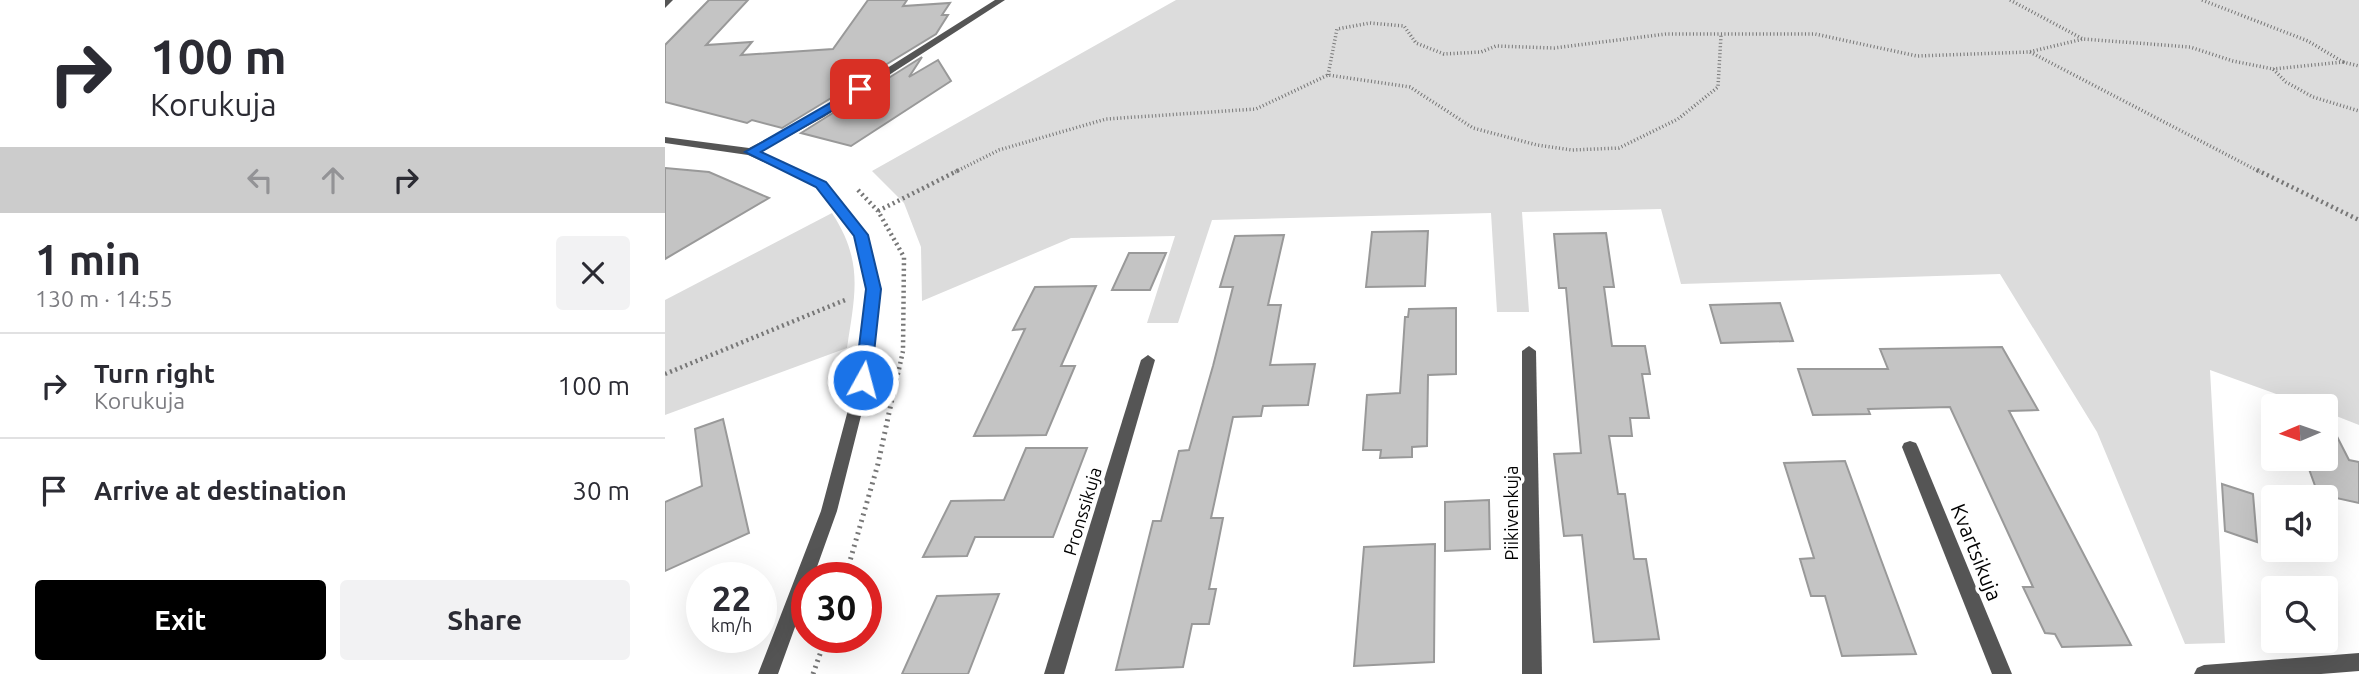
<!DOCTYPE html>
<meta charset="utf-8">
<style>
:root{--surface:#fff;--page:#f2f2f3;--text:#2b2b33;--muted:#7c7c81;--line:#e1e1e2;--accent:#000}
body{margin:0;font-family:Ubuntu,sans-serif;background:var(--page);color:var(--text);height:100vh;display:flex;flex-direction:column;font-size:26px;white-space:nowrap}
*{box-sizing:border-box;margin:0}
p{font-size:23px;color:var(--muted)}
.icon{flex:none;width:38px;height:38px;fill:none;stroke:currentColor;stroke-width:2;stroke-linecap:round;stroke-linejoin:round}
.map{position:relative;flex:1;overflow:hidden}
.drawer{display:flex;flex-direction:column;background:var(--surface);width:665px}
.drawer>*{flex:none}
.hud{background:#fff;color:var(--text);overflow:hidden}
.needle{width:46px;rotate:268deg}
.fabs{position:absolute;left:1596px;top:394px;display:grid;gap:14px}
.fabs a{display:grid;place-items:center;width:77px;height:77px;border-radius:7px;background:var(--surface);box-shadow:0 7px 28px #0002;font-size:35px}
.speed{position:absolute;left:21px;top:562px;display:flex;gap:14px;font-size:35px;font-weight:700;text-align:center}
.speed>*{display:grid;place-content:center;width:91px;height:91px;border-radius:50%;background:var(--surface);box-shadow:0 7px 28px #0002;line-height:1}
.speed small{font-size:18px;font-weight:400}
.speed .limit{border:10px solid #d22;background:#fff;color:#111}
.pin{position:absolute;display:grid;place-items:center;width:60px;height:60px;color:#fff;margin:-30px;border-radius:14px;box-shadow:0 4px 10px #0006}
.me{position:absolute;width:77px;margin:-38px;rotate:7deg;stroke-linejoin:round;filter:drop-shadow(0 0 5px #0008)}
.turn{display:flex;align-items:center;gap:24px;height:147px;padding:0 35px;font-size:32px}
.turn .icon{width:91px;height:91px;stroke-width:2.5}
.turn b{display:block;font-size:49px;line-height:60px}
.lanes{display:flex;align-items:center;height:66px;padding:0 35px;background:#0003;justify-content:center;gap:35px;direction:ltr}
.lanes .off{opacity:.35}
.round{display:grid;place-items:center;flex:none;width:74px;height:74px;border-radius:7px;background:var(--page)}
.summary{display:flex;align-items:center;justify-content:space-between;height:119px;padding:0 35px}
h1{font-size:42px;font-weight:700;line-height:52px}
.button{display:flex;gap:14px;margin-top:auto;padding:14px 35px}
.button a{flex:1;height:80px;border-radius:7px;background:var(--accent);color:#fff;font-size:28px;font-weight:700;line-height:80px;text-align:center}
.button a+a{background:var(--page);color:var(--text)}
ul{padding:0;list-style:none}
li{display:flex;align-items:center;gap:21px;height:105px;padding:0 35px;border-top:2px solid var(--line)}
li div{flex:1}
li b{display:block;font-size:26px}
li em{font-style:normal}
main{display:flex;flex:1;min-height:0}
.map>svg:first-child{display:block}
.green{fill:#dcdcdc}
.building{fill:#c4c4c4;stroke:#999;stroke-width:2}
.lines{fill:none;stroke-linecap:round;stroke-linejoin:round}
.path-far2{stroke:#777;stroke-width:3.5;stroke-dasharray:1 2.5;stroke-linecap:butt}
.path-far1{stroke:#777;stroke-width:4.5;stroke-dasharray:2 3.5;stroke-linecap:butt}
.path{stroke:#777;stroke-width:5;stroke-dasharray:2 4.5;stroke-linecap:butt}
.street{fill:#555;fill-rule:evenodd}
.route{fill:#1a73e8;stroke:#114b97;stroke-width:2}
.labels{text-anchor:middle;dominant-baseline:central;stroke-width:7;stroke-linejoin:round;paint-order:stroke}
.street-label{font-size:18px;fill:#000;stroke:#fff}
.near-street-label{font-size:21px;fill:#000;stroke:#fff}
</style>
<main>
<section class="drawer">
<div class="hud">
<div class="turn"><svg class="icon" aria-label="right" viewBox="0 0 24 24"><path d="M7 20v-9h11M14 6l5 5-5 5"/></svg><div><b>100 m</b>Korukuja</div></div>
<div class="lanes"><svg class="icon off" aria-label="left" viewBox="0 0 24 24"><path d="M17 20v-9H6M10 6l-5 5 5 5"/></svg><svg class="icon off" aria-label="ahead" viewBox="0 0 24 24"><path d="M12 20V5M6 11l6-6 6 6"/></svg><svg class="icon" aria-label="right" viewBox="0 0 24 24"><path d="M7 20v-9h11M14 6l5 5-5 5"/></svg></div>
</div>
<div class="summary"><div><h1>1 min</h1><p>130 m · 14:55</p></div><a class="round"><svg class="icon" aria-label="close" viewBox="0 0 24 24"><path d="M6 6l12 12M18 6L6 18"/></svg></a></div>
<ul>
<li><svg class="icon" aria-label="right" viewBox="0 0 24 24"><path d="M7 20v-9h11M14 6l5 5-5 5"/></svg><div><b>Turn right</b><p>Korukuja</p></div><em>100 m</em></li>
<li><svg class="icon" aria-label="arrive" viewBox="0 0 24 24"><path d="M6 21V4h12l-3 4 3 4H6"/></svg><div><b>Arrive at destination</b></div><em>30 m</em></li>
</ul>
<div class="button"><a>Exit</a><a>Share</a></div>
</section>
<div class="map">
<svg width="1694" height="674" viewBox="0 0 1694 674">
<rect width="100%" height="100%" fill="#fff"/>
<!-- green -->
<g class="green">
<polygon points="511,0 1694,0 1694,425 1661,412 1661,406 1644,406 1545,370 1560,643 1520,644 1432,432 1335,274 1016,284 996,209 857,212 864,312 832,312 826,213 547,220 513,323 482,323 510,236 406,238 257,301 256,247 239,203 207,171"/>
<path d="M167 213C199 262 190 294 182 348L0 415V300Z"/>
</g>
<!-- building -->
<g class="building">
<polygon points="44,0 83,0 41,45 87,42 76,55 168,49 203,0 242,0 238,6 285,3 277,15 283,15 271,34 117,128 87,120 82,123 0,102 0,45"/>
<polygon points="257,57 244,77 273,60 286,81 186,146 136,133"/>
<polygon points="0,168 44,172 104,198 0,259"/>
<polygon points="763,231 760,286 701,287 707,232"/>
<polygon points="941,233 949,287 939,287 947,346 980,346 985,374 977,374 984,418 965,418 967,436 944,436 953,494 960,494 969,559 981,559 994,639 929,642 917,535 899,536 889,454 916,453 901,288 894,288 889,234"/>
<polygon points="619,235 603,305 616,305 605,365 650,364 643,405 598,406 596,416 568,417 546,518 558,518 544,589 551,589 544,624 527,624 518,667 451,670 488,521 496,521 514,451 524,450 548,366 568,287 555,287 570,236"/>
<polygon points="464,253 501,253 485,290 447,290"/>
<polygon points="431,286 396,366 410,366 381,435 309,436 360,329 348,330 370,287"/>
<polygon points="1115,303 1128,341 1056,343 1045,305"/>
<polygon points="791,308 791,374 763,375 762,446 747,447 747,457 715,458 716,450 698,450 702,395 735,393 740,317 743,317 744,309"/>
<polygon points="1337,347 1373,410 1344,411 1466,645 1397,647 1390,634 1380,633 1358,587 1368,587 1285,407 1203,409 1205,414 1148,415 1133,369 1223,369 1215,349"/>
<polygon points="1661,415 1684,460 1694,462 1694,503 1653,494 1640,458 1661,458"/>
<polygon points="58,419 84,533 0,571 0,502 37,486 30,429"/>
<polygon points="361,448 422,448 388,537 310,537 302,556 258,557 286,501 339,500"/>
<polygon points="1180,461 1215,557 1251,654 1177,656 1160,596 1146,596 1135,559 1149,558 1119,463"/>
<polygon points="1557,484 1588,494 1592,542 1560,531"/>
<polygon points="824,500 825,549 780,551 780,502"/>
<polygon points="770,544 769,662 689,666 699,547"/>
<polygon points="334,594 303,674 237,674 272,596"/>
</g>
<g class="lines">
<!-- path-far2 -->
<g class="path-far2">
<polyline points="1345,0 1418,39 1525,47 1568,61 1608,69 1621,82 1648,97 1694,111"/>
<polyline points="1537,0 1643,41 1678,62 1608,69"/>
<polyline points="1365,52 1595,172"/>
<polyline points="1678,62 1694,66"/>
<polyline points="663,75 672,29 705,23 739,26 751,43 779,54 816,52 831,46 889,48 1001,34 1150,34 1252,56 1364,52 1418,39"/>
<polyline points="290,172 334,150 441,119 591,109 663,75 745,87 808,128 872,145 907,150 954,148 1013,119 1053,87 1056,35"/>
</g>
<!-- path-far1 -->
<g class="path-far1">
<polyline points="1592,170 1694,220"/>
<polyline points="193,190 213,211 239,257 238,351 229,392"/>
<polyline points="213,211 294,170"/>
<polyline points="0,374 180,300"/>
</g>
<!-- path -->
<g class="path">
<polyline points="180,578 213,464 229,390"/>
<polyline points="148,674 161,637"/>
</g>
<!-- street -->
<g class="street">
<polygon points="0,0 8,0 0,8"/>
<polygon points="330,0 340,0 159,117 95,152 160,182 202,235 215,289 205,380 172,511 148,578 142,578 142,594 113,674 93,674 156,511 191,380 201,289 190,236 152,186 83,155 0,143 0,137 84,148 151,113"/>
<polygon points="864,346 871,351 877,674 857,674 857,351"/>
<polygon points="483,355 490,360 399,674 379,674 476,360"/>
<polygon points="1245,441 1251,443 1253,447 1347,674 1327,674 1237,447 1239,443"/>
<polygon points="1694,653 1694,671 1656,674 1529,674 1532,668 1539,665"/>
</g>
</g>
<!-- route -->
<polygon class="route" points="195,86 201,89 199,92 96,152 161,182 203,235 216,289 206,380 198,386 190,380 201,289 189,236 151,187 80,152"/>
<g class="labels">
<!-- street labels -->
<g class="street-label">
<text transform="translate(417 511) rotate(-73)">Pronssikuja</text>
<text transform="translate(846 513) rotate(-90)">Piikivenkuja</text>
</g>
<!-- near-street labels -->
<g class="near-street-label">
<text transform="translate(1312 552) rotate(68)">Kvartsikuja</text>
</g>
</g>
</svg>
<div class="fabs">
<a><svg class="needle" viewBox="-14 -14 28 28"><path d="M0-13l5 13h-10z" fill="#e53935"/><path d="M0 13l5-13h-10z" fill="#7c7c81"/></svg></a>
<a><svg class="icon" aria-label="sound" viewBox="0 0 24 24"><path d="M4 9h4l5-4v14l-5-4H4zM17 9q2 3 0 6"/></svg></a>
<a><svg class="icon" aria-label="search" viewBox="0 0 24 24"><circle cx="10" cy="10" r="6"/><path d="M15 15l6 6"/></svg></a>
</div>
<div class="speed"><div>22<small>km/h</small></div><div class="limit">30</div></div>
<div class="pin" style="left:195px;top:89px;background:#d93025"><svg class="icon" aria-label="arrive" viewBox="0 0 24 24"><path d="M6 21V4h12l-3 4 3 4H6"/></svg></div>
<svg class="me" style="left:198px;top:380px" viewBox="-20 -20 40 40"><circle r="17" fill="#1a73e8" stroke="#fff" stroke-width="3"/><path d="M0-11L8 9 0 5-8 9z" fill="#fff"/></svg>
</div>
</main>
